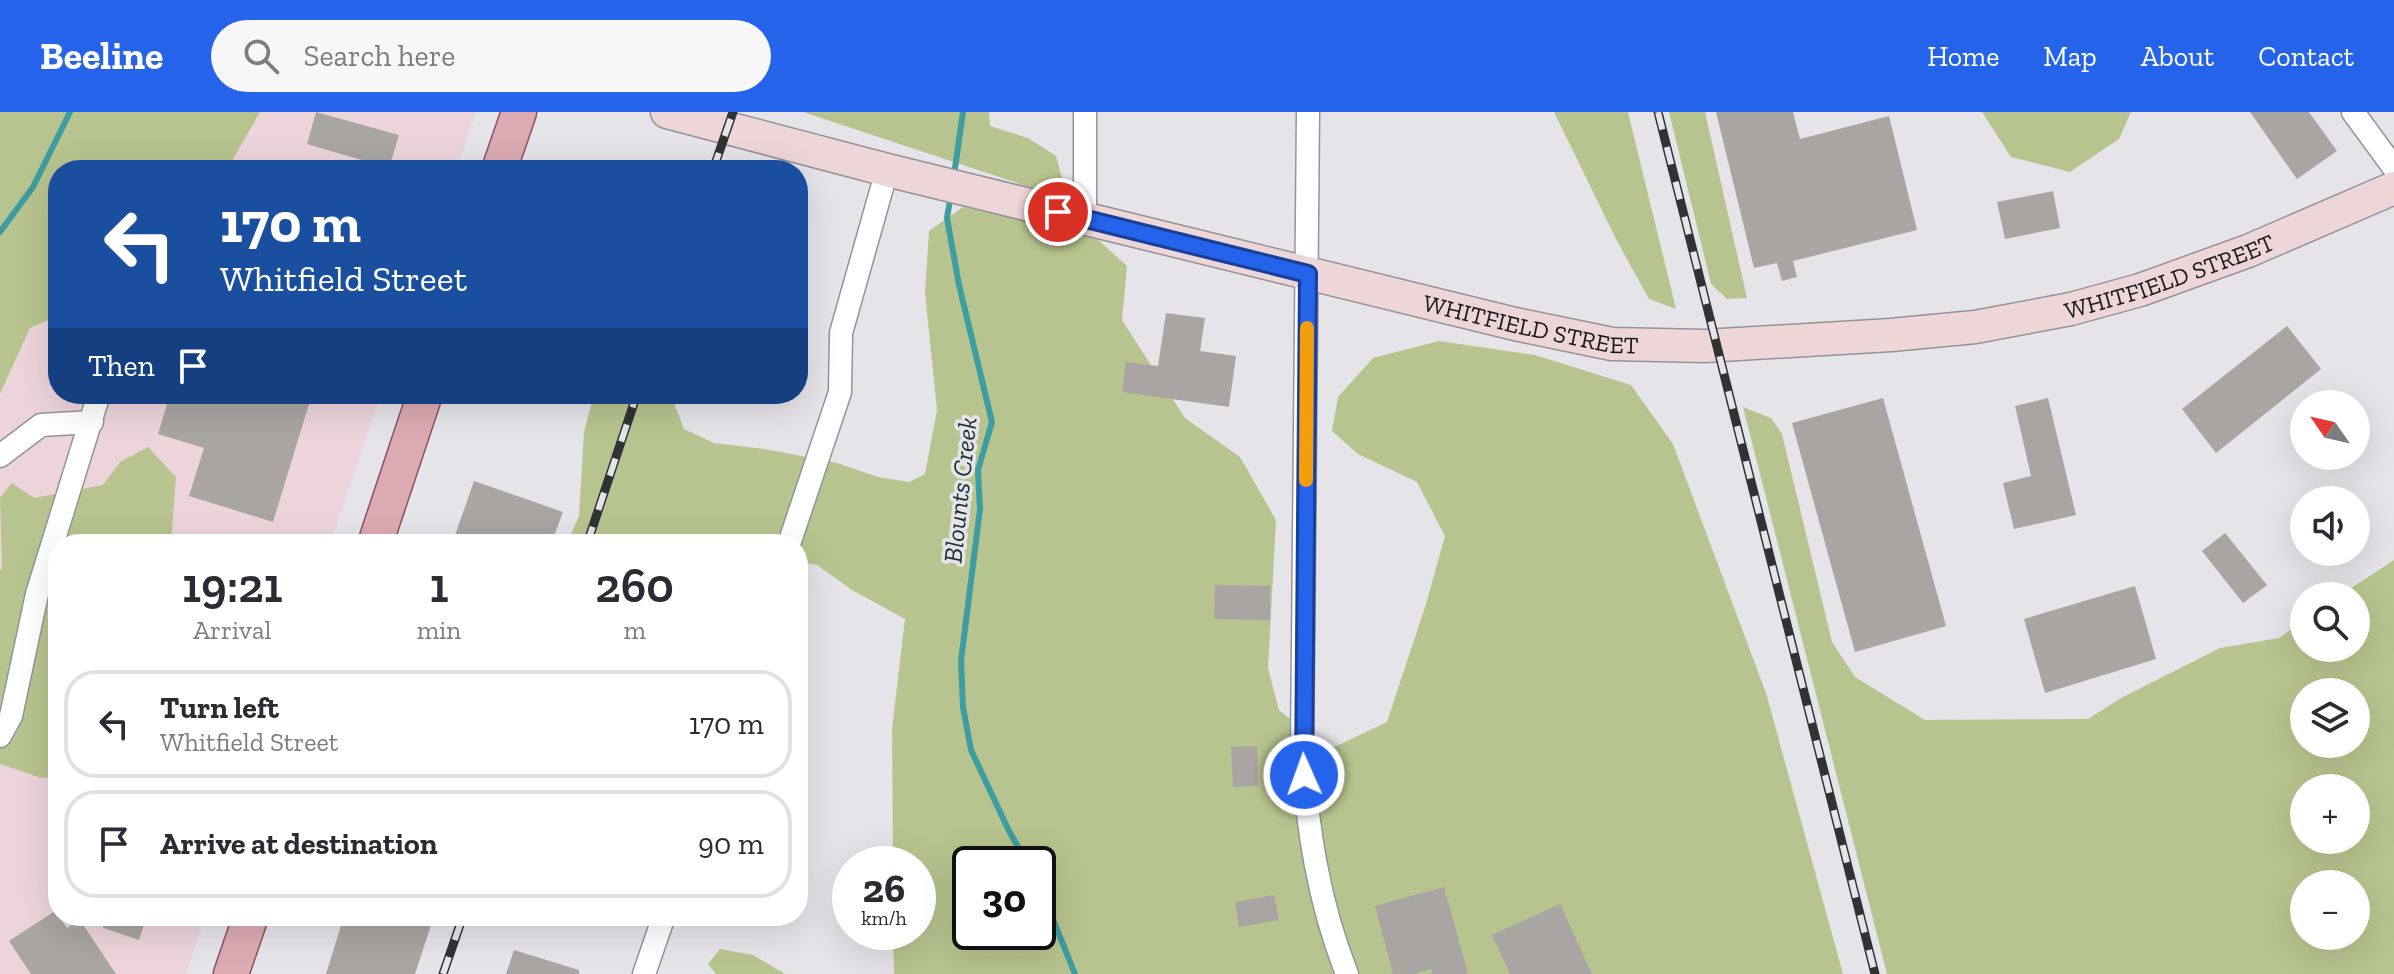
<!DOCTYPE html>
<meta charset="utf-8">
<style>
:root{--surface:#fff;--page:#f7f7f7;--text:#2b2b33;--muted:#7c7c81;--line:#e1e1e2;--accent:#2563eb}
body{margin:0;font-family:"Zilla Slab",serif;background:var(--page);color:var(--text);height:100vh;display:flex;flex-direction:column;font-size:30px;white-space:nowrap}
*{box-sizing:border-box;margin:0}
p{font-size:26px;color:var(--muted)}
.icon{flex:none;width:44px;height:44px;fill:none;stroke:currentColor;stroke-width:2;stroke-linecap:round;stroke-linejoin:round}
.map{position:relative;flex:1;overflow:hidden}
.side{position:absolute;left:48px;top:422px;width:760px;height:392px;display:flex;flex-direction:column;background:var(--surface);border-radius:32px;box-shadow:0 8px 32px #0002}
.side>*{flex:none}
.guide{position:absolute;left:48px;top:48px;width:760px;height:244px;border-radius:32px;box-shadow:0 8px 32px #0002;background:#1a4fa0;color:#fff;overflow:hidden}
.needle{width:52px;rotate:304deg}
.fabs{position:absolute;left:2290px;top:278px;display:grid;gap:16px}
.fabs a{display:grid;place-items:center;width:80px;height:80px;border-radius:50%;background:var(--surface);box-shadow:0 8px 32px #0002;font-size:40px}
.speed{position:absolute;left:832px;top:734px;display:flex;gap:16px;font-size:40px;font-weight:700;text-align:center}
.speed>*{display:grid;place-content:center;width:104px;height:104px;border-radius:50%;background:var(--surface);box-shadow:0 8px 32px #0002;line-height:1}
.speed small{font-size:20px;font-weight:400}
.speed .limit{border:4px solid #111;border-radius:12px;background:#fff;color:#111}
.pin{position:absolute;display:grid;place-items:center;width:68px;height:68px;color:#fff;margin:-34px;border:4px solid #fff;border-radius:50%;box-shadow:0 2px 8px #0007}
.me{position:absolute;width:88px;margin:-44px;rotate:358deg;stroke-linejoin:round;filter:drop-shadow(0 0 6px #0008)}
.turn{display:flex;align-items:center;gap:28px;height:168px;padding:0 40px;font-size:36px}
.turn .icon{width:104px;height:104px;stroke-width:2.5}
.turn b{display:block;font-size:56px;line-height:68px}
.then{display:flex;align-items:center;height:76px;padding:0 40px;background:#0003;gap:16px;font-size:30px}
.eta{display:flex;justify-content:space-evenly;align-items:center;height:136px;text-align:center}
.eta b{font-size:48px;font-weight:600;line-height:56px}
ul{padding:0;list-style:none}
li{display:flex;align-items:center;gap:24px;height:108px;margin:0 16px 12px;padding:0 24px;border:4px solid var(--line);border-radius:32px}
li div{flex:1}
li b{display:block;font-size:30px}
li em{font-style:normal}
header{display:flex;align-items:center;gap:48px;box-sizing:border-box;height:112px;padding:0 40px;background:var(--accent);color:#fff}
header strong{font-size:38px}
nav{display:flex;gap:44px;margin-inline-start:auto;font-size:28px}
.search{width:560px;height:72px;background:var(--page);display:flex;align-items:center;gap:20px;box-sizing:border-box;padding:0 28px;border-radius:44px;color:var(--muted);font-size:30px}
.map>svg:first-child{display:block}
.commercial{fill:#edd4db}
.green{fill:#b8c48f;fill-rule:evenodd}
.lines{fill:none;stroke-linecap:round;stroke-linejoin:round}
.stream{stroke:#3e9d9f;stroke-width:6}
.building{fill:#a9a5a2}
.street-casing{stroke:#959398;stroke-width:25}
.secondary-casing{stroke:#959398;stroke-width:35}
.primary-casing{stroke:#88535b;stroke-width:37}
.street{stroke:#fff;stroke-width:22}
.secondary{stroke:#eed5d8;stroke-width:32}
.primary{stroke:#dcabb2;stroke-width:34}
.rail-casing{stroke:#323133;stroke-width:9}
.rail{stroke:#e6e4e9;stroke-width:6;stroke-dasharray:18;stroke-linecap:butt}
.route-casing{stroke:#184099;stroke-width:20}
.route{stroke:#2563eb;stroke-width:14}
.slow{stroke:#f59e0b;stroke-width:14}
.labels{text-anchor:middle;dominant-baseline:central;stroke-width:7;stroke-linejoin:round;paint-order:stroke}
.street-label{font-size:24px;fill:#181719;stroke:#e6e4e9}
.water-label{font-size:26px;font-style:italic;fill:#183030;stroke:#e6e4e9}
</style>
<header>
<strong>Beeline</strong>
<div class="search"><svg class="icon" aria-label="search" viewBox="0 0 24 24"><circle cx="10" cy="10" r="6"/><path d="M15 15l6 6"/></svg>Search here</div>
<nav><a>Home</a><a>Map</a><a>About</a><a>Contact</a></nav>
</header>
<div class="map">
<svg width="2394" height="862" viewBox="0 0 2394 862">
<rect width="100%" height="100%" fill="#e6e4e9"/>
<!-- commercial -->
<g class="commercial">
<polygon points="260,0 476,0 456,58 227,58"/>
<polygon points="58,204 58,282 381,282 330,432 58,432 58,804 205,804 186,862 0,862 0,282 30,216"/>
</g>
<!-- green -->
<g class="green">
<polygon points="0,0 260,0 227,58 58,58 58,204 30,216 0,282"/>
<polygon points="803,0 989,0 990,14 1028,26 1056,44 1062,66 1044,80"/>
<polygon points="1554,0 1628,0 1676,197 1649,187 1617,129"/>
<polygon points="1669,0 1705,0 1747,186 1727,187 1711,172"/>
<polygon points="1982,0 2131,0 2119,27 2070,60 2011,45"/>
<path d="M963 95 1095 125 1127 154 1122 208 1185 306 1240 345 1276 408 1268 556 1279 598 1328 638 1387 610 1426 492 1445 424 1417 370 1358 342 1332 319 1338 285 1373 246 1439 229 1535 243 1631 273 1673 332 1766 581 1843 862H894L893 820H918V752H893L892 617 905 507 852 478 817 453 798 450V432H567L579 404 584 320 594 282H677L674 291 684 317 714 331 765 337 837 351 878 365 909 370 925 362 937 298 925 181 929 119ZM970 752H1038V820H970Z"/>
<path d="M1743 295 1771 306 1782 322 1832 530 1855 565 1925 608 2088 607 2121 586 2220 536 2279 526 2304 508V536H2356V484H2339L2394 448V862H1887ZM2304 580H2356V632H2304ZM2356 676V728H2304V676ZM2356 772V824H2304V772Z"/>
<polygon points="148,335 176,365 171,432 58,432 58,665 41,666 0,652 0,459 2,456 0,386 12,371 34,386 103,373 120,350"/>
<polygon points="720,837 753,843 785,862 716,862 708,852"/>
</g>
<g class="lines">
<!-- stream -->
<g class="stream">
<polyline points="954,63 963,0"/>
<polyline points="951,82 947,106 959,173 992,310 978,358 980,397 961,549 963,595 971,638 1009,719 1028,752"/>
<polyline points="0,120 33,75 70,0"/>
<polyline points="1038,770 1075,862"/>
</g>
</g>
<!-- building -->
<g class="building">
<polygon points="316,0 399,23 389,56 307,32"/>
<polygon points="1716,0 1793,0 1800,27 1889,4 1917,118 1793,149 1797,165 1782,169 1777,151 1754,156"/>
<polygon points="2250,0 2309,0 2337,39 2297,67"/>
<polygon points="2053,79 2060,116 2005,127 1997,90"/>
<polygon points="1166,201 1205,206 1200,239 1236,244 1229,295 1122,280 1126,250 1158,254"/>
<polygon points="2287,214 2321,257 2216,341 2182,297"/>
<polygon points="170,282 312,282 273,410 189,384 204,336 158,322"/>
<polygon points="1883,286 1946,514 1855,540 1792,311"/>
<polygon points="2048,286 2076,403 2014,417 2003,371 2031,364 2015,294"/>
<polygon points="474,369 563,400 551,432 452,432"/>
<polygon points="2225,421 2267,473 2243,491 2202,439"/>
<polygon points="1215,473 1270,474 1270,508 1214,507"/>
<polygon points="2135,474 2156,547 2045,581 2024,507"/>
<polygon points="1257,634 1258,674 1233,675 1231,635"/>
<polygon points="1444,775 1468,862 1432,862 1431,857 1414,862 1393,862 1375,794"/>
<polygon points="1274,783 1279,808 1239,815 1235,790"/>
<polygon points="1560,792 1592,862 1510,862 1492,823"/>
<polygon points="55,799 67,816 80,808 116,862 31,862 9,829"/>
<polygon points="107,804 147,804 139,828 103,816"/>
<polygon points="344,804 434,804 415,862 326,862"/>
<polygon points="514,838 579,858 579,862 506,862"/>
</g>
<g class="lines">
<!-- street casing -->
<g class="street-casing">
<g id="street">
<path d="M1308 0 1302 637C1307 714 1318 789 1347 862"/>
<polyline points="2353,0 2394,56"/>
<polyline points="1085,106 1085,0"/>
<polyline points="0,344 41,313 92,310"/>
<polyline points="789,432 840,280 841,221 887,58"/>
<polyline points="0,624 11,604 37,482 99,282"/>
<polyline points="644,862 664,804"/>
</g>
</g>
<!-- secondary casing -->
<g class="secondary-casing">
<g id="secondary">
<path id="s1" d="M667 0 887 58 1515 212 1612 232 1705 234 1891 223 1975 215 2071 197 2140 178 2248 139 2394 76"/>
</g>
</g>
<!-- primary casing -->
<g class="primary-casing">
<g id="primary">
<polyline points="499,58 519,0"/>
<polyline points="375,432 425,282"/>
<polyline points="231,862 251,804"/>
</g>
</g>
<!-- street -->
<use href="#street" class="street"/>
<!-- secondary -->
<use href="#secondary" class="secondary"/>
<!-- primary -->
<use href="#primary" class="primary"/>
<!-- rail casing -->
<g class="rail-casing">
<g id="rail">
<polyline points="1658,0 1875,862"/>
<polyline points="713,58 733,0"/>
<polyline points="587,432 637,282"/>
<polyline points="443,862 463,804"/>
</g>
</g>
<!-- rail -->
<use href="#rail" class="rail"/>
</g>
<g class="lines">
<!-- route casing -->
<g class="route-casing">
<polyline id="route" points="1058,100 1308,162 1304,663"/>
</g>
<!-- route -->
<use href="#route" class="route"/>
<!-- slow -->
<polyline class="slow" points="1306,368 1307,216"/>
</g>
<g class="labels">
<!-- street labels -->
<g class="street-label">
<text stroke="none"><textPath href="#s1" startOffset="1538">WHITFIELD STREET</textPath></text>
<text stroke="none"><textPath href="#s1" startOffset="890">WHITFIELD STREET</textPath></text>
</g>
<!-- water labels -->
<g class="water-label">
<text transform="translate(960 378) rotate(-84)">Blounts Creek</text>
</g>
</g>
</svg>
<div class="fabs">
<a><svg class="needle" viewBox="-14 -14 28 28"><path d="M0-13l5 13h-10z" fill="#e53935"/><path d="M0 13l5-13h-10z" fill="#7c7c81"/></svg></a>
<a><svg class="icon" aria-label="sound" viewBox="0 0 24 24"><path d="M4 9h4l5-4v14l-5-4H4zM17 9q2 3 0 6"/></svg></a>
<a><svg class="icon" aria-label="search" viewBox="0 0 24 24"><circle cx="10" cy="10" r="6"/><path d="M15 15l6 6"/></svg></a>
<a><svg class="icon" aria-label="layers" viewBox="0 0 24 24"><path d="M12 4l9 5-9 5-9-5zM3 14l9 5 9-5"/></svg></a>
<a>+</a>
<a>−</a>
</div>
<div class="speed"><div>26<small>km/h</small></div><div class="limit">30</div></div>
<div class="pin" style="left:1058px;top:100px;background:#d93025"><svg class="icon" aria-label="arrive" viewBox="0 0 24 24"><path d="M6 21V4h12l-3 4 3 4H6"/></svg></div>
<svg class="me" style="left:1304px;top:663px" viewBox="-20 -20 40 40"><circle r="17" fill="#2563eb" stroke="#fff" stroke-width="3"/><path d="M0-11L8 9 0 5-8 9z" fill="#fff"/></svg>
<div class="guide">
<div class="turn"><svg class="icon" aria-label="left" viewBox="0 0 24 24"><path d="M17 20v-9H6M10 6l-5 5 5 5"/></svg><div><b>170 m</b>Whitfield Street</div></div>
<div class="then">Then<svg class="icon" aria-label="arrive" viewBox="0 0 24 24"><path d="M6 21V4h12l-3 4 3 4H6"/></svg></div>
</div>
<section class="side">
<div class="eta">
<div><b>19:21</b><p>Arrival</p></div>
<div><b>1</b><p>min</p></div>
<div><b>260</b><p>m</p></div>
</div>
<ul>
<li><svg class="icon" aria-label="left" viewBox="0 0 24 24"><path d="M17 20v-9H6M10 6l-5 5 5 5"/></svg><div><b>Turn left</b><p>Whitfield Street</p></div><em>170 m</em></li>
<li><svg class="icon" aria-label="arrive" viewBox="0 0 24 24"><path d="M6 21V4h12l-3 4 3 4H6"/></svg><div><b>Arrive at destination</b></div><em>90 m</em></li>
</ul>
</section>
</div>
